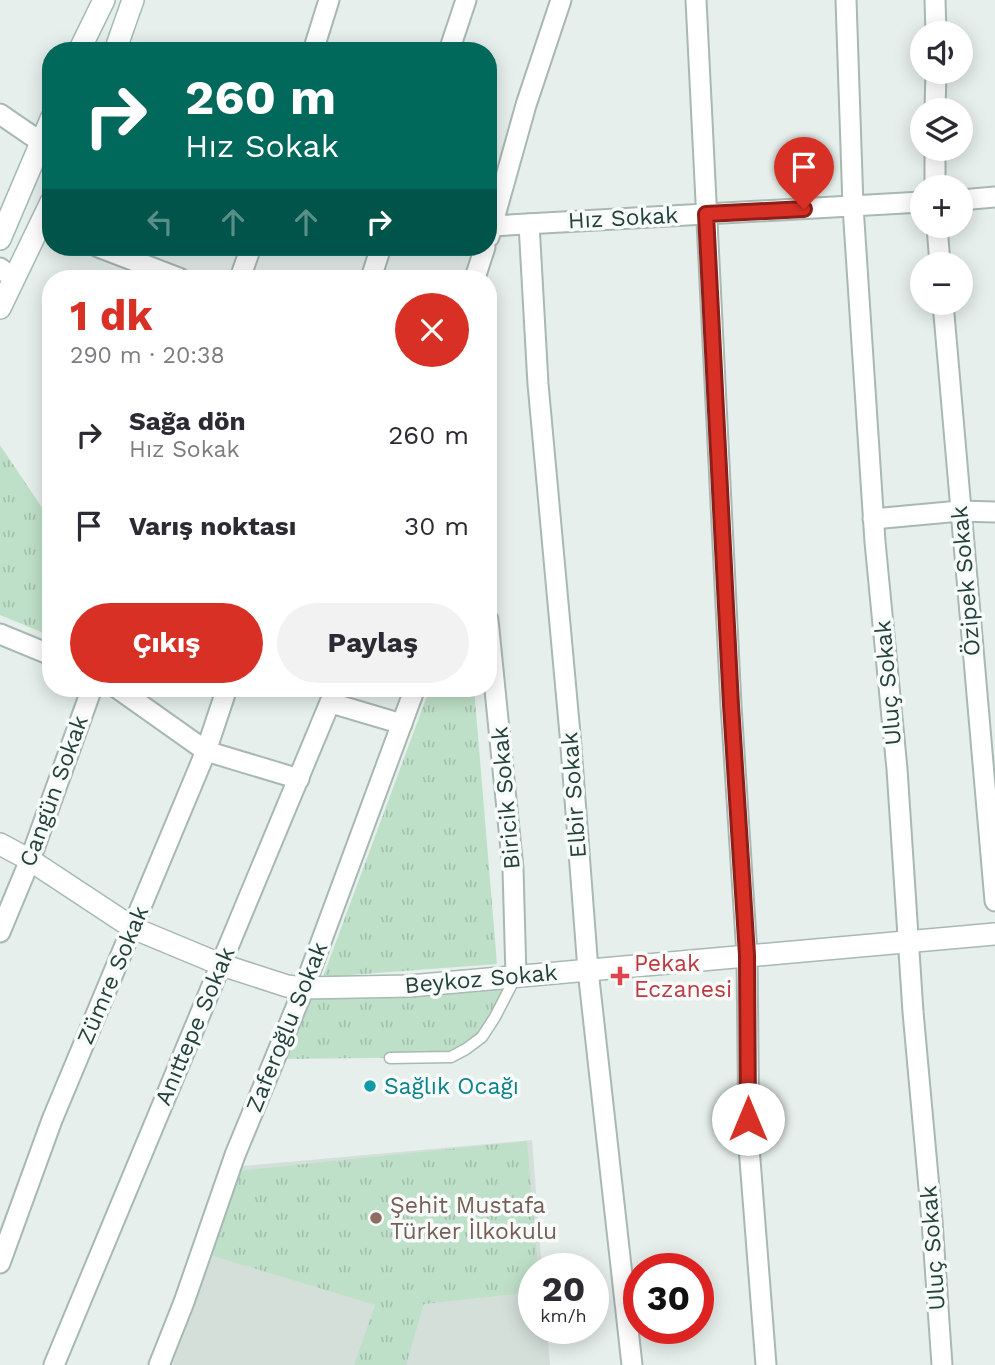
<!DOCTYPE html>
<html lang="tr">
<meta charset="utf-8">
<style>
:root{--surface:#fff;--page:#f2f2f3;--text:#2b2b33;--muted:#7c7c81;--accent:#d93025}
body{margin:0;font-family:"Work Sans",sans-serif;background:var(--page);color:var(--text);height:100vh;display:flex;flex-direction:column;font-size:26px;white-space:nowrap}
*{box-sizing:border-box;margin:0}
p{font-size:23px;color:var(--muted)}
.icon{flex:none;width:38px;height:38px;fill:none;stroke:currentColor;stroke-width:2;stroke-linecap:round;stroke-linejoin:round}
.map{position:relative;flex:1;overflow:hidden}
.details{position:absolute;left:42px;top:270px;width:455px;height:427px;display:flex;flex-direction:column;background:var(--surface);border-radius:28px;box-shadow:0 4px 18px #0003}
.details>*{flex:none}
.guide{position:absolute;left:42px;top:42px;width:455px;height:214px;border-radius:28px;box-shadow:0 4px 18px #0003;background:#00695c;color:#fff;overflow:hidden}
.controls{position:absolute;left:910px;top:21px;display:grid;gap:14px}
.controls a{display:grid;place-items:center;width:63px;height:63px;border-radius:50%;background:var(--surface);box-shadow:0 4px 18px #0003;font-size:35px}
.speed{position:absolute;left:518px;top:1253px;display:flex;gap:14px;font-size:35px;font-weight:700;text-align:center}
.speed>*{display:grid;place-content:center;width:91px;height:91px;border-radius:50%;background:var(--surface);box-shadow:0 4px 18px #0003;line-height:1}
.speed small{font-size:18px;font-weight:400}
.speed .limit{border:10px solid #d22;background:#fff;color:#111}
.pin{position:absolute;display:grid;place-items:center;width:60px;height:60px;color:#fff;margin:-72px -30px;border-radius:50% 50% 50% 0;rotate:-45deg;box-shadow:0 0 7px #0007}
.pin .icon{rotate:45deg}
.me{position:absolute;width:77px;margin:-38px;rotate:0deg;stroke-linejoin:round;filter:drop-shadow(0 0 5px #0008)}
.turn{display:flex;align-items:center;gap:24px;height:147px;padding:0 28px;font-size:32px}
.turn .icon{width:91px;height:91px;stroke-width:2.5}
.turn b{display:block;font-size:49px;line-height:60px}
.lanes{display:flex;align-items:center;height:66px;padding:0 28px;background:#0003;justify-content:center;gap:35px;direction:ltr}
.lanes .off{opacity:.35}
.round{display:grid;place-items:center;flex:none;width:74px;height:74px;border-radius:37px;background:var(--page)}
.summary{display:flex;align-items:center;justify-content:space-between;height:119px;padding:0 28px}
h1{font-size:42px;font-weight:700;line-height:52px;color:var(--accent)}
.cta{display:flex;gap:14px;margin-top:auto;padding:14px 28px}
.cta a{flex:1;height:80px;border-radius:42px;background:var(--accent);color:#fff;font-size:28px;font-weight:700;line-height:80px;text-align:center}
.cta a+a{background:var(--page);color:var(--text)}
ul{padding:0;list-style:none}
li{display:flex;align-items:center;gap:21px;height:91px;padding:0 28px}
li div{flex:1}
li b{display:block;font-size:26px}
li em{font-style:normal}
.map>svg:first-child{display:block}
.built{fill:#d4dfda}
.grass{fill:url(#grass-tufts)}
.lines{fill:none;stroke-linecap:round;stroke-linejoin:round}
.service-casing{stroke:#a8b8b2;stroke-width:13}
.minor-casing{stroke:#a8b8b2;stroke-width:23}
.tertiary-casing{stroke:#a8b8b2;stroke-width:24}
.secondary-casing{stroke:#a4bbb3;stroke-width:24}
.service{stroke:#fff;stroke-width:10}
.minor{stroke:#fff;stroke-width:19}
.tertiary{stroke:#fff;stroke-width:21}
.secondary{stroke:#fff;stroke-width:21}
.route-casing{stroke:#8d1f18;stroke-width:18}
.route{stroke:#d93025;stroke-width:12}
.health-dot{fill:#e0444e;stroke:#f7fbf9;stroke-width:2.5}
.culture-dot{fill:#0f9aa8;stroke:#f7fbf9;stroke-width:2.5}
.education-dot{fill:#8d6e63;stroke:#f7fbf9;stroke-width:2.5}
.labels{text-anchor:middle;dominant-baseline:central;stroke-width:7;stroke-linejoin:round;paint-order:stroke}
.street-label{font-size:23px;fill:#24423a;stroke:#f7fbf9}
.health-label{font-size:23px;fill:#be3a42;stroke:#f7fbf9;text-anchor:start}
.culture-label{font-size:23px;fill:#0d838f;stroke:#f7fbf9;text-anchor:start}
.education-label{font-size:23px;fill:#785e54;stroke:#f7fbf9;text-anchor:start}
</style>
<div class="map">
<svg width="995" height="1365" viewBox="0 0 995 1365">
<defs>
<pattern id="grass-tufts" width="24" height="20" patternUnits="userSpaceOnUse" patternTransform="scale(1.75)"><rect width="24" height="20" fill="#bfe0c8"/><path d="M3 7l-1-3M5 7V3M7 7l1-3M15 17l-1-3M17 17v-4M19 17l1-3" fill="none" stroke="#a4c1ad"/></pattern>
</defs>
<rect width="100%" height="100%" fill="#e6efeb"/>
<!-- built -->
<polygon class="built" points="532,1140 542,1269 534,1269 534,1328 547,1328 550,1365 159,1365 231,1167"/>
<!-- grass -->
<g class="grass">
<polygon points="0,445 51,521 51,636 0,615"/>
<polygon points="430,688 474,688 497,964 323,977"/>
<polygon points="516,976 482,1037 451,1057 284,1059 314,988"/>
<polygon points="527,1141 538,1269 534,1269 534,1292 424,1304 406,1365 354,1365 375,1305 207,1254 237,1171"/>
</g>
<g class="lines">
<!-- service casing -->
<g class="service-casing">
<polyline id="service" points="390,1058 451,1057 466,1049 482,1037 495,1017 514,980"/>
</g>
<!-- minor casing -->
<g class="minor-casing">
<g id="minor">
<polyline points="696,0 731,705 747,955 749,1147 766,1365"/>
<polyline points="846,0 853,206 875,542 897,769 913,1012 932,1221 942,1365"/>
<polyline points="935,0 936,33"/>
<polyline points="313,51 329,0"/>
<polyline points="449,51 466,0"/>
<polyline points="935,110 936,72"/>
<polyline points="0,114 51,149"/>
<polyline points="935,187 935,149"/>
<polyline points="961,200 995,197"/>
<polyline points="529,224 538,384 570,734 588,970 632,1365"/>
<polyline points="492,226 922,202"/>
<polyline points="937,226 940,264"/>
<polyline points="489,237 526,105 561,0"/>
<polyline points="98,247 179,278"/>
<polyline points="0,268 13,278"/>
<polyline points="240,278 251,247"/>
<polyline points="371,278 381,247"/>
<polyline points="475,278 485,247"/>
<polyline points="943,303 995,901"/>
<polyline points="873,519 960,511 995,512"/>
<polyline points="488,620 513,869 516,976"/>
<polyline points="0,634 51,655"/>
<polyline points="117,688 206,751 299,779"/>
<polyline points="331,703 402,724"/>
<polyline points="0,932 30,860 92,688"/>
<polyline points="0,1263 52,1120 206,751 227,688"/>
<polyline points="54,1365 336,688"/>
<polyline points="159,1365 184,1302 235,1155 304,988 415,688"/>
</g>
</g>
<!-- tertiary casing -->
<g class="tertiary-casing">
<polyline id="tertiary" points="0,844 30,860 133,928 222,965 287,986 304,988 410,986 995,934"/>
</g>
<!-- secondary casing -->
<g class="secondary-casing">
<g id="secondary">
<polyline points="79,51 104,0"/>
<polyline points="115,51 133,0"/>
<polyline points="0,239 51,119"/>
<polyline points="0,308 51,202"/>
</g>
</g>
<!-- service -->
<use href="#service" class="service"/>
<!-- minor -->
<use href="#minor" class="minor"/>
<!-- tertiary -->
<use href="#tertiary" class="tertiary"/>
<!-- secondary -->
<use href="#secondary" class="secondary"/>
</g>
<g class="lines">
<!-- route casing -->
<g class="route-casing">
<polyline id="route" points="748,1119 747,955 731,705 706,214 804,209"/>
</g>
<!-- route -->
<use href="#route" class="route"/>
</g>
<!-- markers -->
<path class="health-dot" d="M616.5 965.5h7v7h7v7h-7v7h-7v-7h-7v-7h7z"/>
<circle class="culture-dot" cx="370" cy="1086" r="7"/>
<circle class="education-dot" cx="376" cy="1218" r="7"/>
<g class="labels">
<!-- street labels -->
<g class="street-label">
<text transform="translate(623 218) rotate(-3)">Hız Sokak</text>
<text transform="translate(966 581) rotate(-95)">Özipek Sokak</text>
<text transform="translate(888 683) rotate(-95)">Uluç Sokak</text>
<text transform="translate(54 791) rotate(-70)">Cangün Sokak</text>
<text transform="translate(574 795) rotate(-94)">Elbir Sokak</text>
<text transform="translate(506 798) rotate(-95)">Biricik Sokak</text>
<text transform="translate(113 975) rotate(-67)">Zümre Sokak</text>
<text transform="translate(481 979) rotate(-5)">Beykoz Sokak</text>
<text transform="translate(195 1026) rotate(-67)">Anıttepe Sokak</text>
<text transform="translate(287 1027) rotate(-68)">Zaferoğlu Sokak</text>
<text transform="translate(933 1248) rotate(-94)">Uluç Sokak</text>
</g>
<!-- health labels -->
<g class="health-label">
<text x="634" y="963">Pekak<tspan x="634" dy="26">Eczanesi</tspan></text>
</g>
<!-- culture labels -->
<g class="culture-label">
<text x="384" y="1086">Sağlık Ocağı</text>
</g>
<!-- education labels -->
<g class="education-label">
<text x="390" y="1205">Şehit Mustafa<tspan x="390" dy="26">Türker İlkokulu</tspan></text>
</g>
</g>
</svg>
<div class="controls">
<a><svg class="icon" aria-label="sound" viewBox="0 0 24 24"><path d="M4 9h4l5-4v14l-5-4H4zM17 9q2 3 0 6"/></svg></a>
<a><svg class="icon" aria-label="layers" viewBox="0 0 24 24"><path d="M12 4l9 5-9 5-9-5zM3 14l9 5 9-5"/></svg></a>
<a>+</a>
<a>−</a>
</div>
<div class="speed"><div>20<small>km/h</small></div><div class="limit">30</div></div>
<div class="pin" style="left:804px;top:209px;background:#d93025"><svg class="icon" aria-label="arrive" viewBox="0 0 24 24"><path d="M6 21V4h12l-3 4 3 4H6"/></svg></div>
<svg class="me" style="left:748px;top:1119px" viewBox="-20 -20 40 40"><circle r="19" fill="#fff"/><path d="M0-13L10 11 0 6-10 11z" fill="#d93025"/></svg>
<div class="guide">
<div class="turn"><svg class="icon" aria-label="right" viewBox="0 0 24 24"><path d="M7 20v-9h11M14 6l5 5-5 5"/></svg><div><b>260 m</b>Hız Sokak</div></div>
<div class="lanes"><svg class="icon off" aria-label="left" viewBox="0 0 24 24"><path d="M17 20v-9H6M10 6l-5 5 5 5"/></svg><svg class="icon off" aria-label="ahead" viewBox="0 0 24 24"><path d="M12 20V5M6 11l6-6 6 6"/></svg><svg class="icon off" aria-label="ahead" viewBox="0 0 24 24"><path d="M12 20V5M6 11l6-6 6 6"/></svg><svg class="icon" aria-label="right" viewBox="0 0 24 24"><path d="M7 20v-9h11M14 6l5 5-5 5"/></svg></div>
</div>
<section class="details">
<div class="summary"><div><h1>1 dk</h1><p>290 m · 20:38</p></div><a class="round" style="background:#d93025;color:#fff"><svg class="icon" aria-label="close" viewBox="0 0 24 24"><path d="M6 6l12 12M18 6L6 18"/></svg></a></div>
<ul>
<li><svg class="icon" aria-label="right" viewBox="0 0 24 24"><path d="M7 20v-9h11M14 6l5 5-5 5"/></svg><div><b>Sağa dön</b><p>Hız Sokak</p></div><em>260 m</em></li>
<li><svg class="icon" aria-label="arrive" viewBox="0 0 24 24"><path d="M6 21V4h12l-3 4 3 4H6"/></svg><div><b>Varış noktası</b></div><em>30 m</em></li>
</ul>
<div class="cta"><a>Çıkış</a><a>Paylaş</a></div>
</section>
</div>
